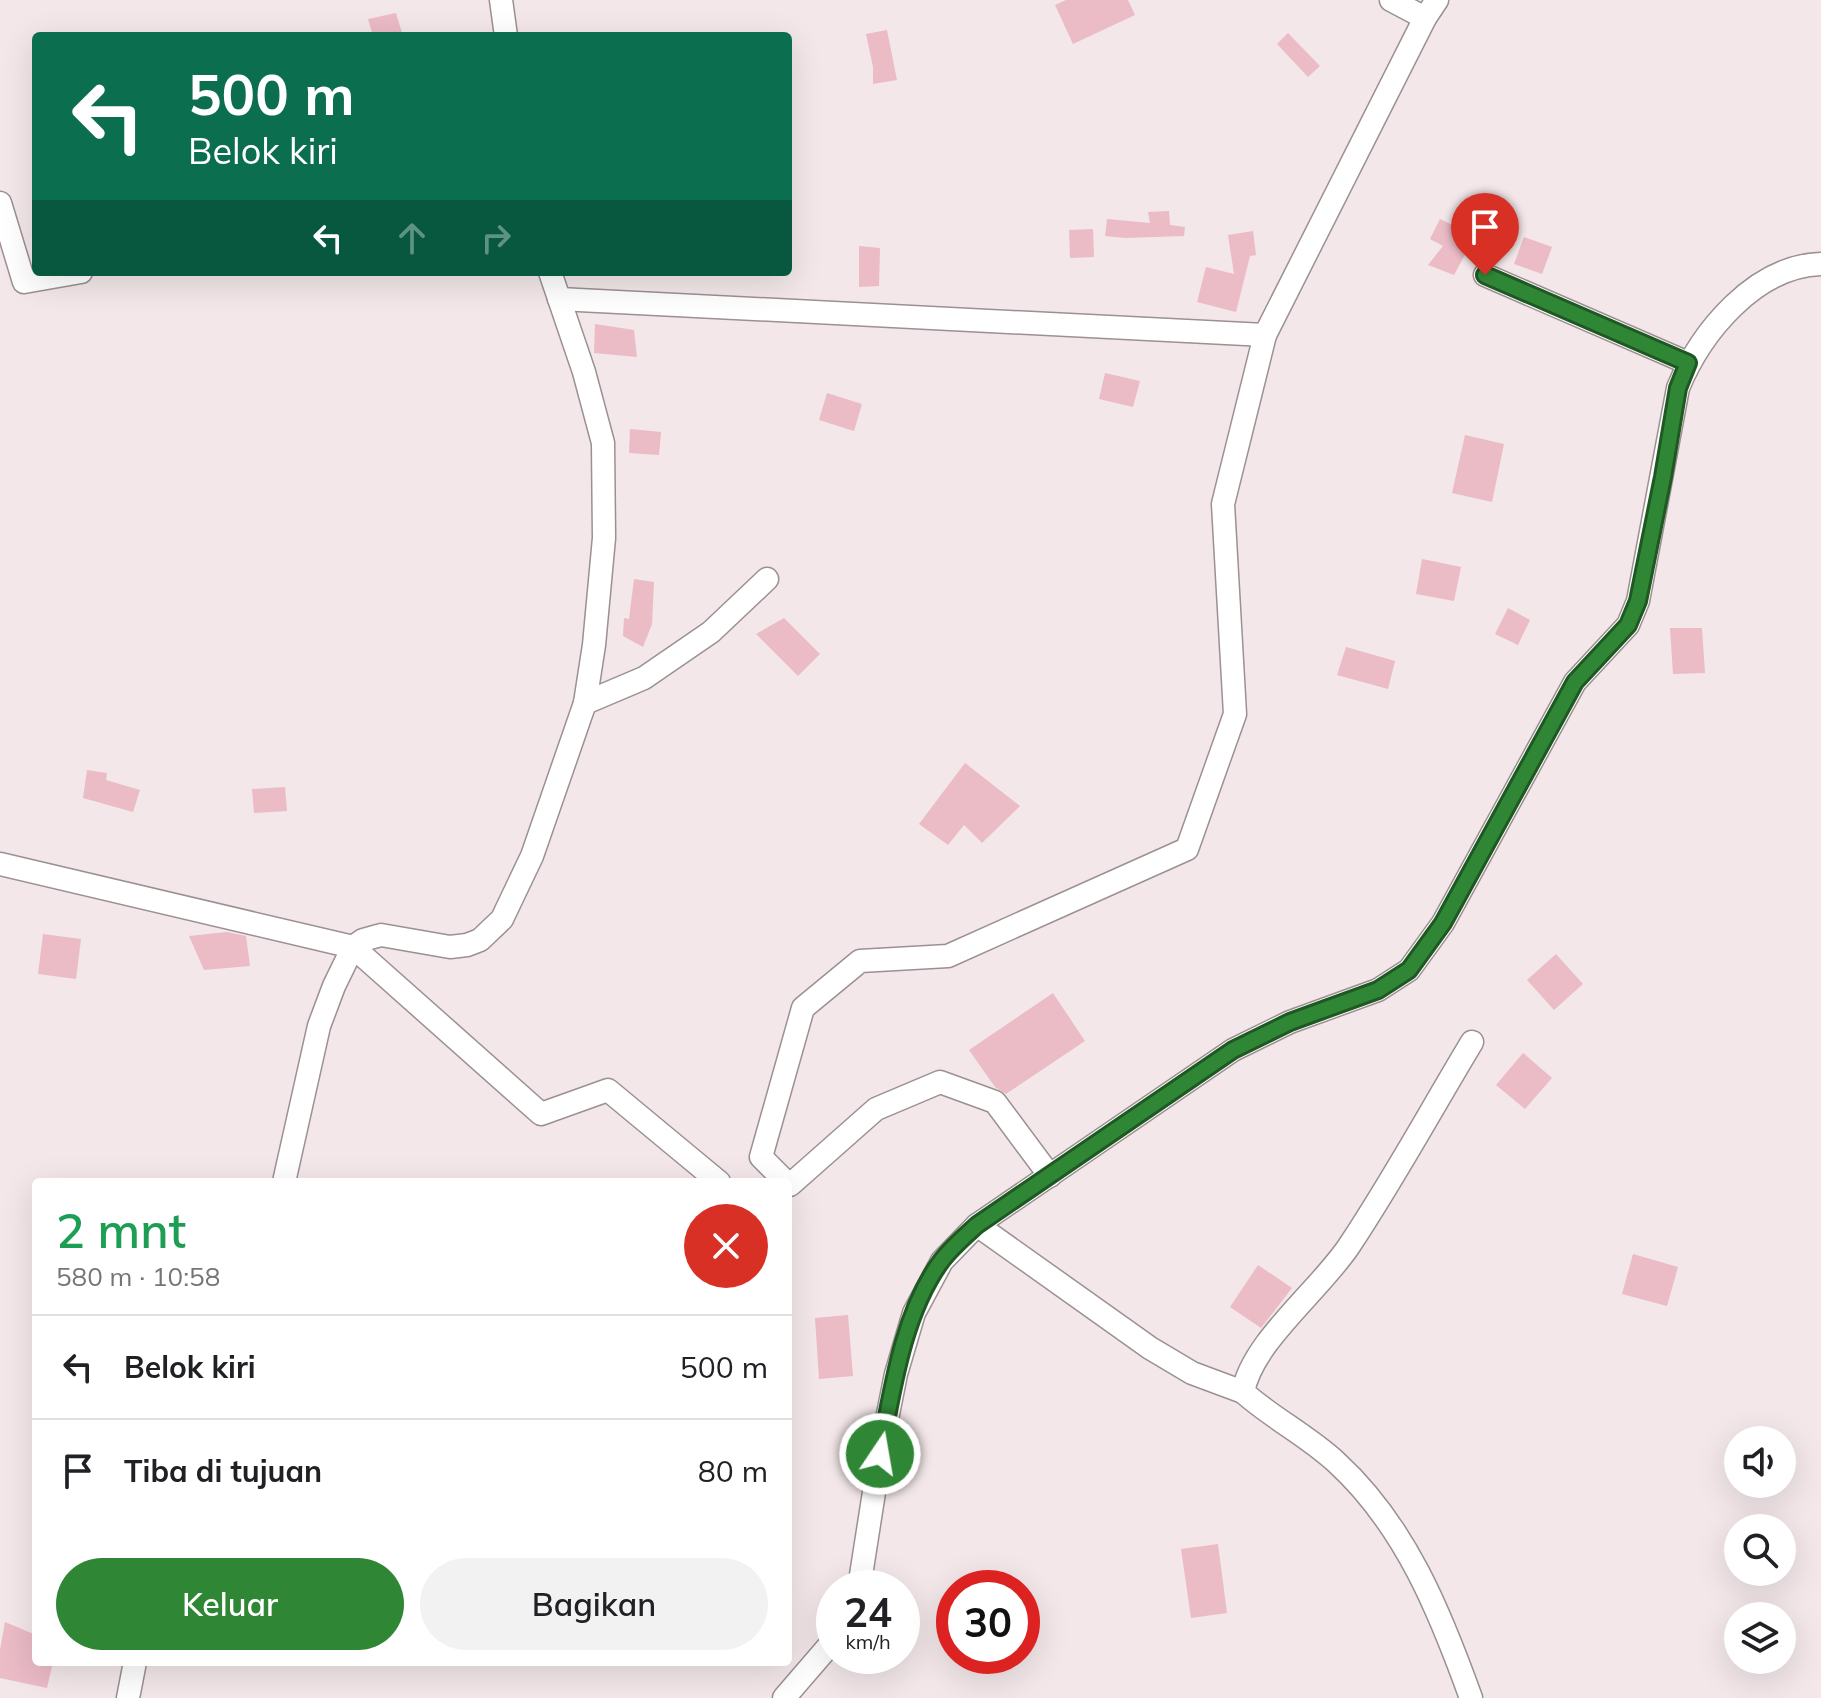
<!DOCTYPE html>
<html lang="id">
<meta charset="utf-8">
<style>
:root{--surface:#fff;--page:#f2f2f2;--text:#202124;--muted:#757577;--line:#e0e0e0;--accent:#2f8736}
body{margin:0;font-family:Mulish,sans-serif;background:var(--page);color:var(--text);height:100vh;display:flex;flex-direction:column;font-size:30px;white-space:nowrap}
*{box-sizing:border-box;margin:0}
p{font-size:26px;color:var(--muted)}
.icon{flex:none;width:44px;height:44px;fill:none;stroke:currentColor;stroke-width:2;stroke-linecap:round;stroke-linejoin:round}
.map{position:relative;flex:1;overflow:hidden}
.panel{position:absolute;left:32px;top:1178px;width:760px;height:488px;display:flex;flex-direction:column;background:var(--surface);border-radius:8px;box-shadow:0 8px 32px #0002}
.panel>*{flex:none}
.hud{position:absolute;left:32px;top:32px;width:760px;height:244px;border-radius:8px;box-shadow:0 8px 32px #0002;background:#0b6e4f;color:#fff;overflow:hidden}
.buttons{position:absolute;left:1724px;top:1426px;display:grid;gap:16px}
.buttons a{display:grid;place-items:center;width:72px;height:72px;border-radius:50%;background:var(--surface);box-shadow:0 8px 32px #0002;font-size:40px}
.speed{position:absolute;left:816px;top:1570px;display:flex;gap:16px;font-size:40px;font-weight:700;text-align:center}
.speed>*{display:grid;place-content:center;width:104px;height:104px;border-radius:50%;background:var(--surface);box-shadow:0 8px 32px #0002;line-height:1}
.speed small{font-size:20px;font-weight:400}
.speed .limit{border:12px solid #d22;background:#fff;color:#111}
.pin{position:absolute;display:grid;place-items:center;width:68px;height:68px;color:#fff;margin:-82px -34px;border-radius:50% 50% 50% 0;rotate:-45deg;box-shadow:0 0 8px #0007}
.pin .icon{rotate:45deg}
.me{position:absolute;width:88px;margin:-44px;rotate:12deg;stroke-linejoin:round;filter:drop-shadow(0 0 6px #0008)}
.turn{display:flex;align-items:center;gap:28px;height:168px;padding:0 24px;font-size:36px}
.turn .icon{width:104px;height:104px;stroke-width:2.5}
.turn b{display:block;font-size:56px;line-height:68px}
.lanes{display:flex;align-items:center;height:76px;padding:0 24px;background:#0003;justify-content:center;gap:40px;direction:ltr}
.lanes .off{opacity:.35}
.round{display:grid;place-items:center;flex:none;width:84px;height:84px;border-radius:42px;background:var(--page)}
.summary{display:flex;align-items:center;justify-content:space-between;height:136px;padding:0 24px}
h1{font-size:48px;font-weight:600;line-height:60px;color:#1e9e55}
.cta{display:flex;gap:16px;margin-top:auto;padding:16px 24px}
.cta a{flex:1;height:92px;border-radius:48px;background:var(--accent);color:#fff;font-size:32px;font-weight:600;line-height:92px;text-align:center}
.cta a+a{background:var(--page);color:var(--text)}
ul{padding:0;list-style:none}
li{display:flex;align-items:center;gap:24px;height:104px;padding:0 24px;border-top:2px solid var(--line)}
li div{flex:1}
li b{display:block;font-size:30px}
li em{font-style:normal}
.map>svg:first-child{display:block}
.building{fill:#ebbbc6}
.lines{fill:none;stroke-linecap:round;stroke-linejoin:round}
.minor-casing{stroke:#9b9092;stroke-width:25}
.minor{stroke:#fff;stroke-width:22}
.route-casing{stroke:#1f5823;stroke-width:20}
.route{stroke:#2f8736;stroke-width:14}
</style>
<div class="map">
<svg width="1821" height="1698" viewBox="0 0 1821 1698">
<rect width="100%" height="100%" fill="#f3e7e9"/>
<!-- building -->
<g class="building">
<polygon points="1066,0 1128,0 1135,15 1073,44 1055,5"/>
<polygon points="396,13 403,36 373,36 368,19"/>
<polygon points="887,30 897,80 873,84 873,67 866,34"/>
<polygon points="1288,33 1320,66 1308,77 1277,44"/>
<polygon points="1169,211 1170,225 1185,227 1184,236 1125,238 1105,236 1107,219 1150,223 1148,212"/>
<polygon points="1440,219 1475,236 1454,275 1428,265 1443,246 1430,239"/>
<polygon points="1093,229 1094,257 1070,258 1069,230"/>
<polygon points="1253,231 1256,255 1250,256 1236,312 1197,302 1206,267 1234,274 1228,235"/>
<polygon points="1524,237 1552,247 1542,274 1514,264"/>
<polygon points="859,246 880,248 879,286 859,287"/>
<polygon points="595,324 634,330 637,357 594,353"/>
<polygon points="1105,373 1140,381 1133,407 1099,399"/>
<polygon points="827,393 862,404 854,431 819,420"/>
<polygon points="630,429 661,432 659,455 629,453"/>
<polygon points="1465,435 1504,444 1492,502 1452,493"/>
<polygon points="1422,559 1461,567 1454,601 1416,594"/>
<polygon points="634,579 654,582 652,624 643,647 623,636 624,618 629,619"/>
<polygon points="1508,608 1530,620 1518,645 1495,634"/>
<polygon points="784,618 820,654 798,676 756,634"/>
<polygon points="1670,628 1702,628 1705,673 1673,674"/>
<polygon points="1346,647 1395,661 1388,689 1337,675"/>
<polygon points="965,763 1020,806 982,843 964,825 948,845 919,824"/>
<polygon points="87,770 107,773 106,780 140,790 133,812 83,798"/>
<polygon points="285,787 287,811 254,813 252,789"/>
<polygon points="227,932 246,936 250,966 204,970 189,936"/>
<polygon points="43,934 81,939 76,979 38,974"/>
<polygon points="1556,954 1583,984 1554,1010 1527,980"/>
<polygon points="1053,993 1085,1041 1006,1094 995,1087 969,1050"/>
<polygon points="1523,1053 1552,1078 1525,1109 1496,1085"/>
<polygon points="1633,1254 1678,1267 1667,1306 1622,1294"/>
<polygon points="1258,1265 1292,1288 1261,1328 1230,1307"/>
<polygon points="848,1315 853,1376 819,1379 815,1318"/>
<polygon points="1218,1544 1227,1613 1191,1618 1181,1549"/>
<polygon points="5,1622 36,1635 36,1662 53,1662 47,1688 0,1678 0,1650"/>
</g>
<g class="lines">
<!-- minor casing -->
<g class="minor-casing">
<g id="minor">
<polyline points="501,0 506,36"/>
<polyline points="1391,0 1425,18"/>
<polyline points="0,203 24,282 81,272"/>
<polyline points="1485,275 1688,363"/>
<polyline points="559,299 1265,335"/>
<polyline points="585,703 644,678 711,632 767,579"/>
<polyline points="0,864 353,947 541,1114 608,1090 719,1182"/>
<polyline points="284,1182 319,1026 334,986 353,947 363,940 381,935 450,947 467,945 480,940 502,919 532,856 585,703 594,645 604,538 603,443 584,372 550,272"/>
<polyline points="786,1182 761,1157 803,1008 860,961 948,956 1187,849 1235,714 1223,504 1265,335 1425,18 1437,0"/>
<polyline points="788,1183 790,1185 876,1109 940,1082 995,1102 1050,1176"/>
<polyline points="977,1225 1150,1348 1192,1373 1243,1392"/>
<path d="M859 1588 880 1454 896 1374 914 1313 942 1261 977 1225 1233 1050 1290 1022 1378 990 1409 970 1443 923 1575 682 1628 625 1638 601 1678 388C1701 332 1755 266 1821 264"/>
<polyline points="128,1698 135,1662"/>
<polyline points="784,1698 834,1640"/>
<path d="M1471 1698C1440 1612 1405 1525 1336 1462 1308 1436 1272 1418 1243 1392 1252 1342 1319 1291 1349 1246 1393 1180 1431 1110 1472 1042"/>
</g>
</g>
<!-- minor -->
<use href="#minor" class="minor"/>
</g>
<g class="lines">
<!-- route casing -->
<g class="route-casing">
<path id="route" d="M880 1454C892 1391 903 1312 942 1260 952 1247 965 1236 977 1225L1233 1050 1290 1022 1378 990 1409 970 1443 923 1575 682 1628 625 1638 601 1663 477 1678 388 1688 363 1485 275"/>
</g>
<!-- route -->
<use href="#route" class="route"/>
</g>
</svg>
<div class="buttons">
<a><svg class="icon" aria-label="sound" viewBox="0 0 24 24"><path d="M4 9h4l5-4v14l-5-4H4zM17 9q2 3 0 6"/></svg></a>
<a><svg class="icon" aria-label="search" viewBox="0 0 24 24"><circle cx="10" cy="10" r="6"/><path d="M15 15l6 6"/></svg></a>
<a><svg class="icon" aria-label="layers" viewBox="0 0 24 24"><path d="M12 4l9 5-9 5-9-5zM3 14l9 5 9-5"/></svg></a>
</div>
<div class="speed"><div>24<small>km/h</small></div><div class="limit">30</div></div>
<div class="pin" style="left:1485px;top:275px;background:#d93025"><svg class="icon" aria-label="arrive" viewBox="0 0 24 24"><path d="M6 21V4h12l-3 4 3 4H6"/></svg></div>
<svg class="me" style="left:880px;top:1454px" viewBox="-20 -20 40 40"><circle r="17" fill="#2f8736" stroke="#fff" stroke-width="3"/><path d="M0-11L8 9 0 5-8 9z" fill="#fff"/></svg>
<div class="hud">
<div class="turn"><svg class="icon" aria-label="left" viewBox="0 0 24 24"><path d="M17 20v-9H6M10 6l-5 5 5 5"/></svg><div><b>500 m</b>Belok kiri</div></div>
<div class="lanes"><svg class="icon" aria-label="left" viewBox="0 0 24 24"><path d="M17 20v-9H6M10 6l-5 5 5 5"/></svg><svg class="icon off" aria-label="ahead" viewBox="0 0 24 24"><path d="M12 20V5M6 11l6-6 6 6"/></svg><svg class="icon off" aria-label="right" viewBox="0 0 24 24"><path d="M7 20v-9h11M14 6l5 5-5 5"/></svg></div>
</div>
<section class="panel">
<div class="summary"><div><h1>2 mnt</h1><p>580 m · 10:58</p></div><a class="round" style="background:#d93025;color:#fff"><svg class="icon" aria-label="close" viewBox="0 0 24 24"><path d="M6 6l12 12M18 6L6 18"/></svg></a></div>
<ul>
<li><svg class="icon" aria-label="left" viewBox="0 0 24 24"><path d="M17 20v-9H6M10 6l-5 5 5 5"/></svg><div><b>Belok kiri</b></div><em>500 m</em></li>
<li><svg class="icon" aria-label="arrive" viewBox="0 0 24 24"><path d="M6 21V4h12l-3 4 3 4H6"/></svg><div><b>Tiba di tujuan</b></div><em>80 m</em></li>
</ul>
<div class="cta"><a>Keluar</a><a>Bagikan</a></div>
</section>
</div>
